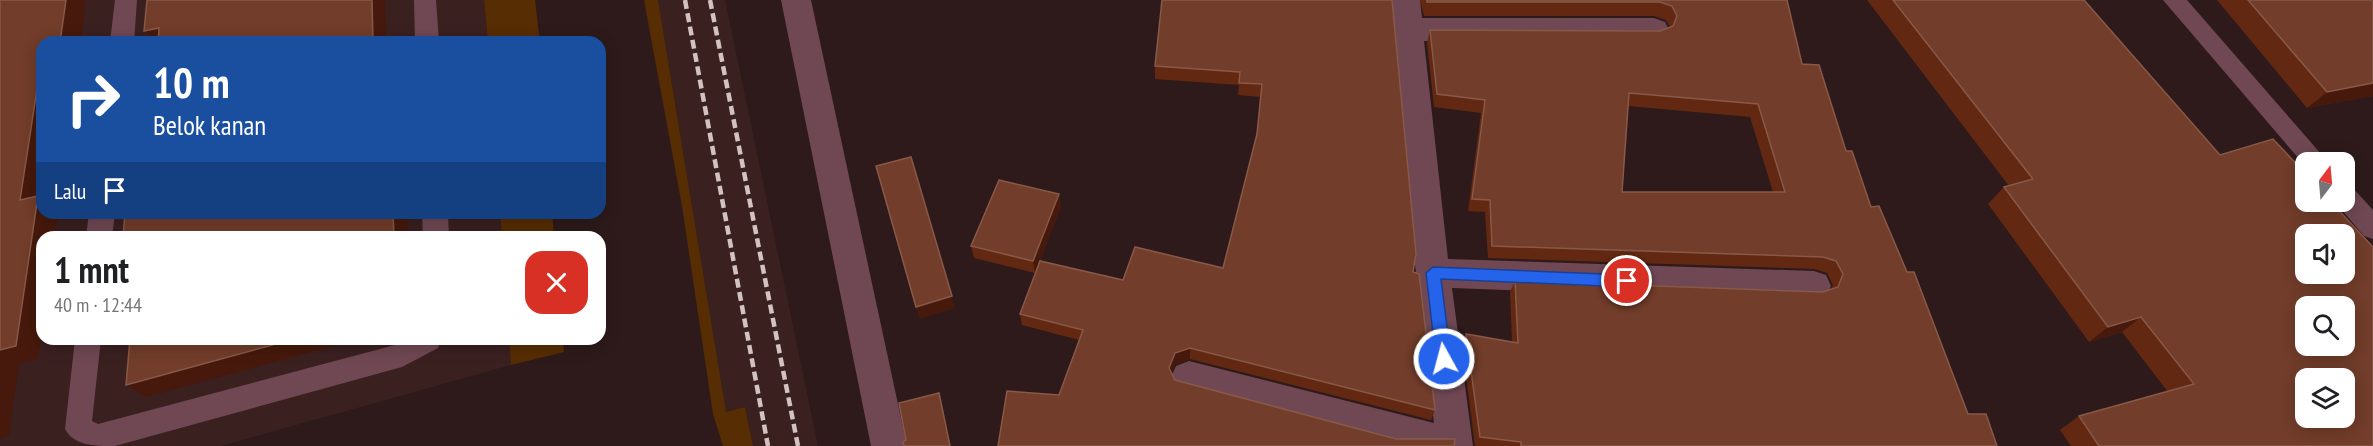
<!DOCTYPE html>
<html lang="id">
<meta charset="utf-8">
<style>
:root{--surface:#fff;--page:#f2f2f2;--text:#202124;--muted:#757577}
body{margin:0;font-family:"PT Sans Narrow",sans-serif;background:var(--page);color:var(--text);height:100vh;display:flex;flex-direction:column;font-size:22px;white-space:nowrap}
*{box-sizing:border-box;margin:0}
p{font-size:20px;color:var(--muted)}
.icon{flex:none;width:33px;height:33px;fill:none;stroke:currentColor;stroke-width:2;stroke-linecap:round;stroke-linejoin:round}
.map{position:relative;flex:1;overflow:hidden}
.sheet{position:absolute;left:36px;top:231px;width:570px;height:114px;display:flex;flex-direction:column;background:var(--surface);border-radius:18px;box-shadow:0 3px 15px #0003}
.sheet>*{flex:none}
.guide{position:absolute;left:36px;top:36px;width:570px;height:183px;border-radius:18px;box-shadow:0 3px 15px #0003;background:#1a4fa0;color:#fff;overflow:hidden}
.needle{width:39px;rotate:16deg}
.fabs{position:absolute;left:2295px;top:152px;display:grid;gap:12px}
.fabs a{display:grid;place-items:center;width:60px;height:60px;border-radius:12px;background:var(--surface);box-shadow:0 3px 15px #0003;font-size:30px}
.pin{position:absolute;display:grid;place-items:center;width:51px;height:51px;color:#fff;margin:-26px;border:3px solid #fff;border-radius:50%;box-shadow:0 2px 6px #0007}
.me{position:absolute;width:66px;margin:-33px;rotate:353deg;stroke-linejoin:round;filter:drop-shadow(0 0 4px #0008)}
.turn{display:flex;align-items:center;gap:21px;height:126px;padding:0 18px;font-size:27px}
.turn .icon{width:78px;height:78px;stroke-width:2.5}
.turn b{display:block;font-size:42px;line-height:51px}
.then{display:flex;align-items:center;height:57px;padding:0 18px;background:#0003;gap:12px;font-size:22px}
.round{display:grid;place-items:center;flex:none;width:63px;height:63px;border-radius:18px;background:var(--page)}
.head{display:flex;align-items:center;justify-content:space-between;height:102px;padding:0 18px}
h1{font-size:36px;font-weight:700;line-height:45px}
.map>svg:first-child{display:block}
.built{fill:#3b2020}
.green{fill:#572d03}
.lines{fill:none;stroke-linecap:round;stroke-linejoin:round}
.service{fill:#6f4853;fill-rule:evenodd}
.minor{fill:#6f4853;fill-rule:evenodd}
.rail{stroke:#d2c2c1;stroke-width:4.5;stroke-dasharray:9 4.5;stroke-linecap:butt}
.wall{fill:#622812;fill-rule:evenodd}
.shaded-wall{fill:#46190c}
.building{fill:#723d2a;stroke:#885948;stroke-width:1.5;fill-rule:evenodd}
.route{fill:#2563eb;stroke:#184099;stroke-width:1.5}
</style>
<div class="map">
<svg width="2373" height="446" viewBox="0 0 2373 446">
<rect width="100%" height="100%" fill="#2e1a1a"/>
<!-- built -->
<g class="built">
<polygon points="0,0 484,0 488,42 42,42 42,213 500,213 502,237 42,237 42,339 509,339 511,365 221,446 0,446"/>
<polygon points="658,0 725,0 818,446 753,446 745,407 726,413"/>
</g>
<!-- green -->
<g class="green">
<polygon points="484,0 535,0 540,42 488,42"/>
<polygon points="644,0 658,0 726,412 745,407 753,446 723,446 713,414 682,206"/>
<polygon points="500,213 552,213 554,237 502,237"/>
<polygon points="509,339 563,339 564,352 511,365"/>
</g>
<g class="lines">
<!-- service -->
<g class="service">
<polygon points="115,0 137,0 134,42 110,42"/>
<polygon points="414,0 436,0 439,42 415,42"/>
<polygon points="2163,0 2187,0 2328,162 2306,162 2306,167"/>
<polygon points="2344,185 2353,188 2373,210 2373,239 2364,236 2335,202 2344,201"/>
<polygon points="89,213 115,213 112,237 86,237"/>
<polygon points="422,213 448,213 449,237 423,237"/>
<path d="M75 339H101L92 421 98 424 395 345 404 339H441L438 348 402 367 115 446C95 446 74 446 65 429Z"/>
</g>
<!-- minor -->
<g class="minor">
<polygon points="781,0 811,0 907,446 871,446"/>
<polygon points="1390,0 1420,0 1422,18 1654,18 1665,22 1669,30 1665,38 1654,42 1424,41 1448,259 1814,271 1826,275 1831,286 1826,297 1814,301 1452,288 1473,446 1393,446 1176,388 1171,377 1176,366 1189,361 1434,423 1410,223"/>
</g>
<!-- rail -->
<g class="rail">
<polyline points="685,0 768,446"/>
<polyline points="710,0 798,446"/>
</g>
</g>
<!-- wall -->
<g class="wall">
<polygon points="1162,0 1392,0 1416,254 1413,272 1419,274 1435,410 1431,420 1190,359 1175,364 1171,373 1175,380 1396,439 1455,439 1454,446 998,446 1007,391 1059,395 1079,340 1022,325 1020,314 1040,261 1123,280 1135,247 1223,268 1257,134 1260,97 1238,95 1239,85 1155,79 1155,66"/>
<path d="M1420 0H1787L1802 64 1846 151 1968 414 1997 446H1475L1462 344 1466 334 1512 342 1510 292 1515 281 1823 292 1831 289 1833 285 1827 273 1814 269 1488 258 1485 212 1468 211 1481 113 1434 107 1427 43 1430 30 1660 31 1670 27 1666 20 1654 16H1424ZM1628 106 1750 117 1773 192H1622Z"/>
<polygon points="1867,0 2084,0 2373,446 2071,446 2060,430 2079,416 2168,392 2122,332 2089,342 1988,204 2004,187 2009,186"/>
<polygon points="2217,0 2371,0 2373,96 2307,108"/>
<polygon points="1059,194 1061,206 1035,273 974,258 971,246"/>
</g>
<!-- shaded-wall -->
<g class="shaded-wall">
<polygon points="66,0 86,0 81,42 60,42"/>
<polygon points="372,0 385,0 386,42 373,42"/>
<polygon points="159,28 174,42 155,42 144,31"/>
<polygon points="42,57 42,213 58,213 55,237 42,237 42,332 38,359 19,364 9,436 0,439 0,350 20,200"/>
<polygon points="2373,83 2373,96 2307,108 2327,92"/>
<polygon points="911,157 955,308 920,319 916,307"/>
<polygon points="1059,194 1061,206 1035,273 1033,261"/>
<polygon points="393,213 407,213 408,237 394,237"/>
<polygon points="2141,317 2122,332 2089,342 2108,327"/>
<polygon points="294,339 360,339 146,397 126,385"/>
<polygon points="1190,348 1190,359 1175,364 1169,378 1169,368 1175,353"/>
<polygon points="939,393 941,399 951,446 950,446"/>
</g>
<!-- building -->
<g class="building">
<polygon points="0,0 66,0 60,42 42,42 42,57 20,200 38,196 16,346 0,350"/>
<polygon points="147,0 372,0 373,42 158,42 159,28 144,31"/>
<polygon points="1162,0 1392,0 1416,254 1413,272 1419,274 1435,410 1190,348 1175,353 1169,368 1175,380 1396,439 1455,439 1454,446 998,446 1007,391 1059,395 1083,330 1020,314 1040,261 1123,280 1135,247 1223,268 1257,134 1262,84 1239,83 1240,72 1155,66"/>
<path d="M1427 0H1787L1802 64 1819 65 1846 151H1852L1871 207 1879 206 1907 272H1914L1968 414H1986L1997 446H1521V442L1480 437 1466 334 1518 343 1515 281 1823 292 1838 287 1843 274 1836 261 1823 257 1492 246 1490 200 1472 199 1485 100 1437 94 1430 30 1660 31 1673 26 1677 16 1672 6 1660 2H1427ZM1629 93 1758 104 1785 192H1622Z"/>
<path d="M1893 0H2084L2220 155 2273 139 2306 174V201H2330L2373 247V446H2099L2079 416 2194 384 2141 317 2108 327 2004 187 2033 179ZM2306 234H2344V273H2306ZM2306 306H2344V345H2306ZM2306 378H2344V417H2306Z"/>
<polygon points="2248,0 2371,0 2373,2 2373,83 2327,92"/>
<polygon points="911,157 952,296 916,307 876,166"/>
<polygon points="999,180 1059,194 1033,261 971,246"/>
<polygon points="125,213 393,213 394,237 123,237"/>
<polygon points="130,339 294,339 126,385"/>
<polygon points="939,393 950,446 904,446 903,442 906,440 899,403"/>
</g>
<!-- route -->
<polygon class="route" points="1433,267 1627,275 1634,281 1627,287 1441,279 1451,359 1444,366 1436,359 1426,273"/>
</svg>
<div class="fabs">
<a><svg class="needle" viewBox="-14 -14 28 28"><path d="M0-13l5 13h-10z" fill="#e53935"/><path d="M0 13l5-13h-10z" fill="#757577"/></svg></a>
<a><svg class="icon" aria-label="sound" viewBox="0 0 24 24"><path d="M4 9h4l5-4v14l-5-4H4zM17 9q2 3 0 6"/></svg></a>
<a><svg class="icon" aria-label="search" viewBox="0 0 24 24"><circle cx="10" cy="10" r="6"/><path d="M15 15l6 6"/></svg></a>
<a><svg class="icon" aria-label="layers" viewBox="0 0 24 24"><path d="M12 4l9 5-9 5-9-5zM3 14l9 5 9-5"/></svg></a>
</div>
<div class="pin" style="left:1627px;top:281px;background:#d93025"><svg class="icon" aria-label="arrive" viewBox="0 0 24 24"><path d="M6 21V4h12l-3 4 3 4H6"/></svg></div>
<svg class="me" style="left:1444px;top:359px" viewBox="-20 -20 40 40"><circle r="17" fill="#2563eb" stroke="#fff" stroke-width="3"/><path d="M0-11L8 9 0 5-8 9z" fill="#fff"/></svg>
<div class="guide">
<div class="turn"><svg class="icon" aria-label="right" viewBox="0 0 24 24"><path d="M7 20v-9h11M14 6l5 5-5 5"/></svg><div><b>10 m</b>Belok kanan</div></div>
<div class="then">Lalu<svg class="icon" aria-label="arrive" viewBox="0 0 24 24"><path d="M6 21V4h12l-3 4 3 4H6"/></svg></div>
</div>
<section class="sheet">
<div class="head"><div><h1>1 mnt</h1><p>40 m · 12:44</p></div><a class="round" style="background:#d93025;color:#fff"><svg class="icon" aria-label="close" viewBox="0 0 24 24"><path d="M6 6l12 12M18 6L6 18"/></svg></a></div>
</section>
</div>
